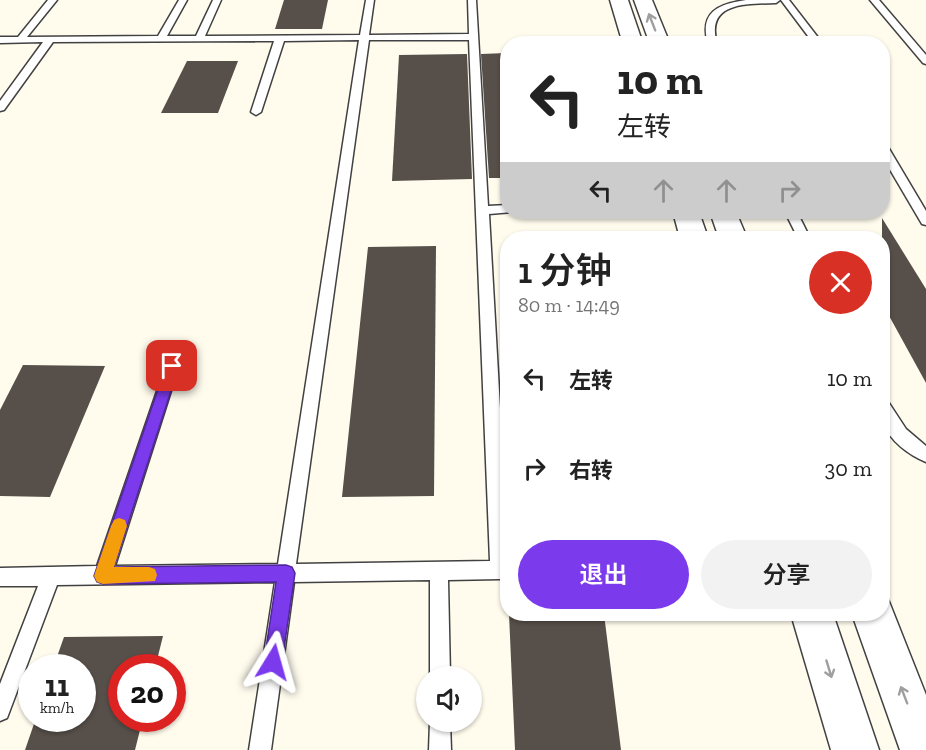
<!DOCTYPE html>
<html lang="zh">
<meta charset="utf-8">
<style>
:root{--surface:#fff;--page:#f2f2f2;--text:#222;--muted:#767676;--accent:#7c3aed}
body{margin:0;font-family:"Zilla Slab","Noto Sans SC",serif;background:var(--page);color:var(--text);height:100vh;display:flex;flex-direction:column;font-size:22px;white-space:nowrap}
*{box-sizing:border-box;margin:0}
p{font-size:20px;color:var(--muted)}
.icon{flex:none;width:33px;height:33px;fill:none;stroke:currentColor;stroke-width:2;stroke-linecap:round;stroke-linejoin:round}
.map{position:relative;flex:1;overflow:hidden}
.drawer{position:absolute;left:500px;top:231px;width:390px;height:390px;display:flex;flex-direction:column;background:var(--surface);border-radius:24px;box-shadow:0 2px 4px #0004}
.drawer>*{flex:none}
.hud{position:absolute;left:500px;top:36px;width:390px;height:183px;border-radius:24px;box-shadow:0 2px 4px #0004;background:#fff;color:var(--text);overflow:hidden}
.buttons{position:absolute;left:416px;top:666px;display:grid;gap:12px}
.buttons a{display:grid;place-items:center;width:66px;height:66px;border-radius:50%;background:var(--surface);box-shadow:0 2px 4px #0004;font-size:30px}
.speed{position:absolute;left:18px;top:654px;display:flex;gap:12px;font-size:30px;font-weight:700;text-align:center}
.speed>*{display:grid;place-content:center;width:78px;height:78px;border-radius:50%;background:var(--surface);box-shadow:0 2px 4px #0004;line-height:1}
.speed small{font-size:15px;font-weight:400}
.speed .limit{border:9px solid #d22;background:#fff;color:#111}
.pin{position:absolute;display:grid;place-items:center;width:51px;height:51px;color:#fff;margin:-26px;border-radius:12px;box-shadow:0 3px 9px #0006}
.me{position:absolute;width:66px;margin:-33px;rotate:8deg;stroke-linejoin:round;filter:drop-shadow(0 0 4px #0008)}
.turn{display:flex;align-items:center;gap:21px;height:126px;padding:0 18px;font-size:27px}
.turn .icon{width:78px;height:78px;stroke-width:2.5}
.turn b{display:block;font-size:42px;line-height:51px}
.lanes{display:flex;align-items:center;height:57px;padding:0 18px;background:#0003;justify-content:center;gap:30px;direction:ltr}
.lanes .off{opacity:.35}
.round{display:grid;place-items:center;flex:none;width:63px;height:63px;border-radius:32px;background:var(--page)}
.overview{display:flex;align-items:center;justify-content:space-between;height:102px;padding:0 18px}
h1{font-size:36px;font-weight:600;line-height:45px}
.action{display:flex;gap:12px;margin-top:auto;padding:12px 18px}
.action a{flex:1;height:69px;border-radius:36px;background:var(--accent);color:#fff;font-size:24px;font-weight:600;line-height:69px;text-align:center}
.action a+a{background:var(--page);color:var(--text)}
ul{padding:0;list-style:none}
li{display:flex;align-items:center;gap:18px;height:90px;padding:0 18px}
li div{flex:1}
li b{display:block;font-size:22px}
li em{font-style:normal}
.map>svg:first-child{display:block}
.building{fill:#574f49}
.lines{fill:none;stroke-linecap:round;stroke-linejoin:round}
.service-casing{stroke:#414141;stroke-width:3}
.tertiary-casing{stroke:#414141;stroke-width:3}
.service{fill:#fff;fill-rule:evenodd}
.tertiary{fill:#fff;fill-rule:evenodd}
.oneway{stroke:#9f9f9f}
.route{fill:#7c3aed;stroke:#51269a;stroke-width:1.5}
.slow{fill:#f59e0b}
</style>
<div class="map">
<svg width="926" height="750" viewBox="0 0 926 750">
<rect width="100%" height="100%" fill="#fffcee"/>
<!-- building -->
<g class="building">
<polygon points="284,0 328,0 322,29 275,29"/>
<polygon points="507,53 507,178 489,178 481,54"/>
<polygon points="467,54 472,179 392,181 399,55"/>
<polygon points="187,61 238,61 218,113 161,113"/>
<polygon points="882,218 926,289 926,383 882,303"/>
<polygon points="436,246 434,496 342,497 368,247"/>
<polygon points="23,365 105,366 50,497 0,496 0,410"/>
<polygon points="509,614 604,614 621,750 515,750"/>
<polygon points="163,636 155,668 122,668 122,718 143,718 135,750 25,750 36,718 82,718 82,668 53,668 64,637"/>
</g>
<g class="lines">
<!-- service casing -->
<g class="service-casing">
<g id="service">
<path d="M48 0H57L27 37 158 36 179 0H187L167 36H196L213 0H221L205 36 360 35 366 0H374L369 35 469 34 468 0H476L488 206 507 205V212H512L489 214 507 532V575L500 579 448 580 450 676H430V580L294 582 271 750H249L275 582 57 585 7 718 0 721V684L38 586H0V568L97 566 167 362H177L179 366 115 566 278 564 359 40 284 41 261 112 256 115 251 112 274 41 53 42 4 110 0 111V101L43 42 0 43V37H18ZM369 40H469L490 561 296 564Z"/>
<path d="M746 0H780L776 3C746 4 705 2 717 44H708C699 12 718 4 746 0Z"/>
<polygon points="781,0 789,0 823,44 814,44"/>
<polygon points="870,0 879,0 926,55 926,64 923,63"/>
<polygon points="882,144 888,147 926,211 926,225 922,224 882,156"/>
<polygon points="785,212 797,212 810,238 798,238"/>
<path d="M882 398 887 400 906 429 926 446V462C909 455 890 441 883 423 880 416 882 406 882 398Z"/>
<polygon points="430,722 450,722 451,750 429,750"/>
</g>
</g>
<!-- tertiary casing -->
<g class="tertiary-casing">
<g id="tertiary">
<polygon points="610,0 628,0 643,44 623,44"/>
<polygon points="634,0 652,0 670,44 650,44"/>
<polygon points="673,212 699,212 708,238 680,238"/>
<polygon points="710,212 736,212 747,238 719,238"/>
<polygon points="882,597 888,599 926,695 926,750 900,750 852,614 882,614"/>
<polygon points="791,614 833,614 879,750 831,750"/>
</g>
</g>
<!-- service -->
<use href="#service" class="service"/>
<!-- tertiary -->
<use href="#tertiary" class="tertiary"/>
</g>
<!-- one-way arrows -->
<defs><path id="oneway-shaft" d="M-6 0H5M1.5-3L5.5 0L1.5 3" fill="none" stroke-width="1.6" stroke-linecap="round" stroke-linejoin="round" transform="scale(1.5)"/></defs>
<g class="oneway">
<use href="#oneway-shaft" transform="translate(652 22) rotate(-111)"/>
<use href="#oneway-shaft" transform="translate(829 669) rotate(73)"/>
<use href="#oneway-shaft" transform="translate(904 695) rotate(-111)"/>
</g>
<!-- route -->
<polygon class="route" points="172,360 179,366 114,567 286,565 292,567 295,573 282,662 280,668 273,671 267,668 264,662 276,582 103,584 97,582 94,576 166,366"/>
<!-- slow -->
<polygon class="slow" points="119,518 125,520 127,526 114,567 149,567 155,569 157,575 155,581 103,584 97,582 94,576 111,526 114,520"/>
</svg>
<div class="buttons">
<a><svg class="icon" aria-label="sound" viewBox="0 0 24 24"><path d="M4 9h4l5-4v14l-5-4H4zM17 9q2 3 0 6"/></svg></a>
</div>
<div class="speed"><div>11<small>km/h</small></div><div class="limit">20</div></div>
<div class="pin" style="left:172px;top:366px;background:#d93025"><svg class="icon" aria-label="arrive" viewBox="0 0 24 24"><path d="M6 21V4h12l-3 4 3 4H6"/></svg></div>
<svg class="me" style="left:273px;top:662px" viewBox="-20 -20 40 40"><path d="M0-17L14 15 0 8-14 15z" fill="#7c3aed" stroke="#fff" stroke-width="4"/></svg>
<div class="hud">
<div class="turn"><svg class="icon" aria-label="left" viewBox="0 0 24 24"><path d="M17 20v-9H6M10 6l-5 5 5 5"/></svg><div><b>10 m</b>左转</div></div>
<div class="lanes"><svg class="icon" aria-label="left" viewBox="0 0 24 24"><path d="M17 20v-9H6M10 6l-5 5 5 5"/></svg><svg class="icon off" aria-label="ahead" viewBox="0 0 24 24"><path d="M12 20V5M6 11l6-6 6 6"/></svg><svg class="icon off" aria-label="ahead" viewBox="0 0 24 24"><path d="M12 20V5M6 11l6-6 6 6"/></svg><svg class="icon off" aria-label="right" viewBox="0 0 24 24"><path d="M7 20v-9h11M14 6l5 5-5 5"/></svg></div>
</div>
<section class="drawer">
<div class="overview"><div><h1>1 分钟</h1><p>80 m · 14:49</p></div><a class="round" style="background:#d93025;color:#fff"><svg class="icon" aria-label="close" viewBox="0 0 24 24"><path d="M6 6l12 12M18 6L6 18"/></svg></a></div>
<ul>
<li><svg class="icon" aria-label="left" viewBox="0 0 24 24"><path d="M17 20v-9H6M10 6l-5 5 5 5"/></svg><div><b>左转</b></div><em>10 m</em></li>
<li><svg class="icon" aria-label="right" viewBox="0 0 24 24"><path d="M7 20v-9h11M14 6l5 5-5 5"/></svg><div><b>右转</b></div><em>30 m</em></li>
</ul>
<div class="action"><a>退出</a><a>分享</a></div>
</section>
</div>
